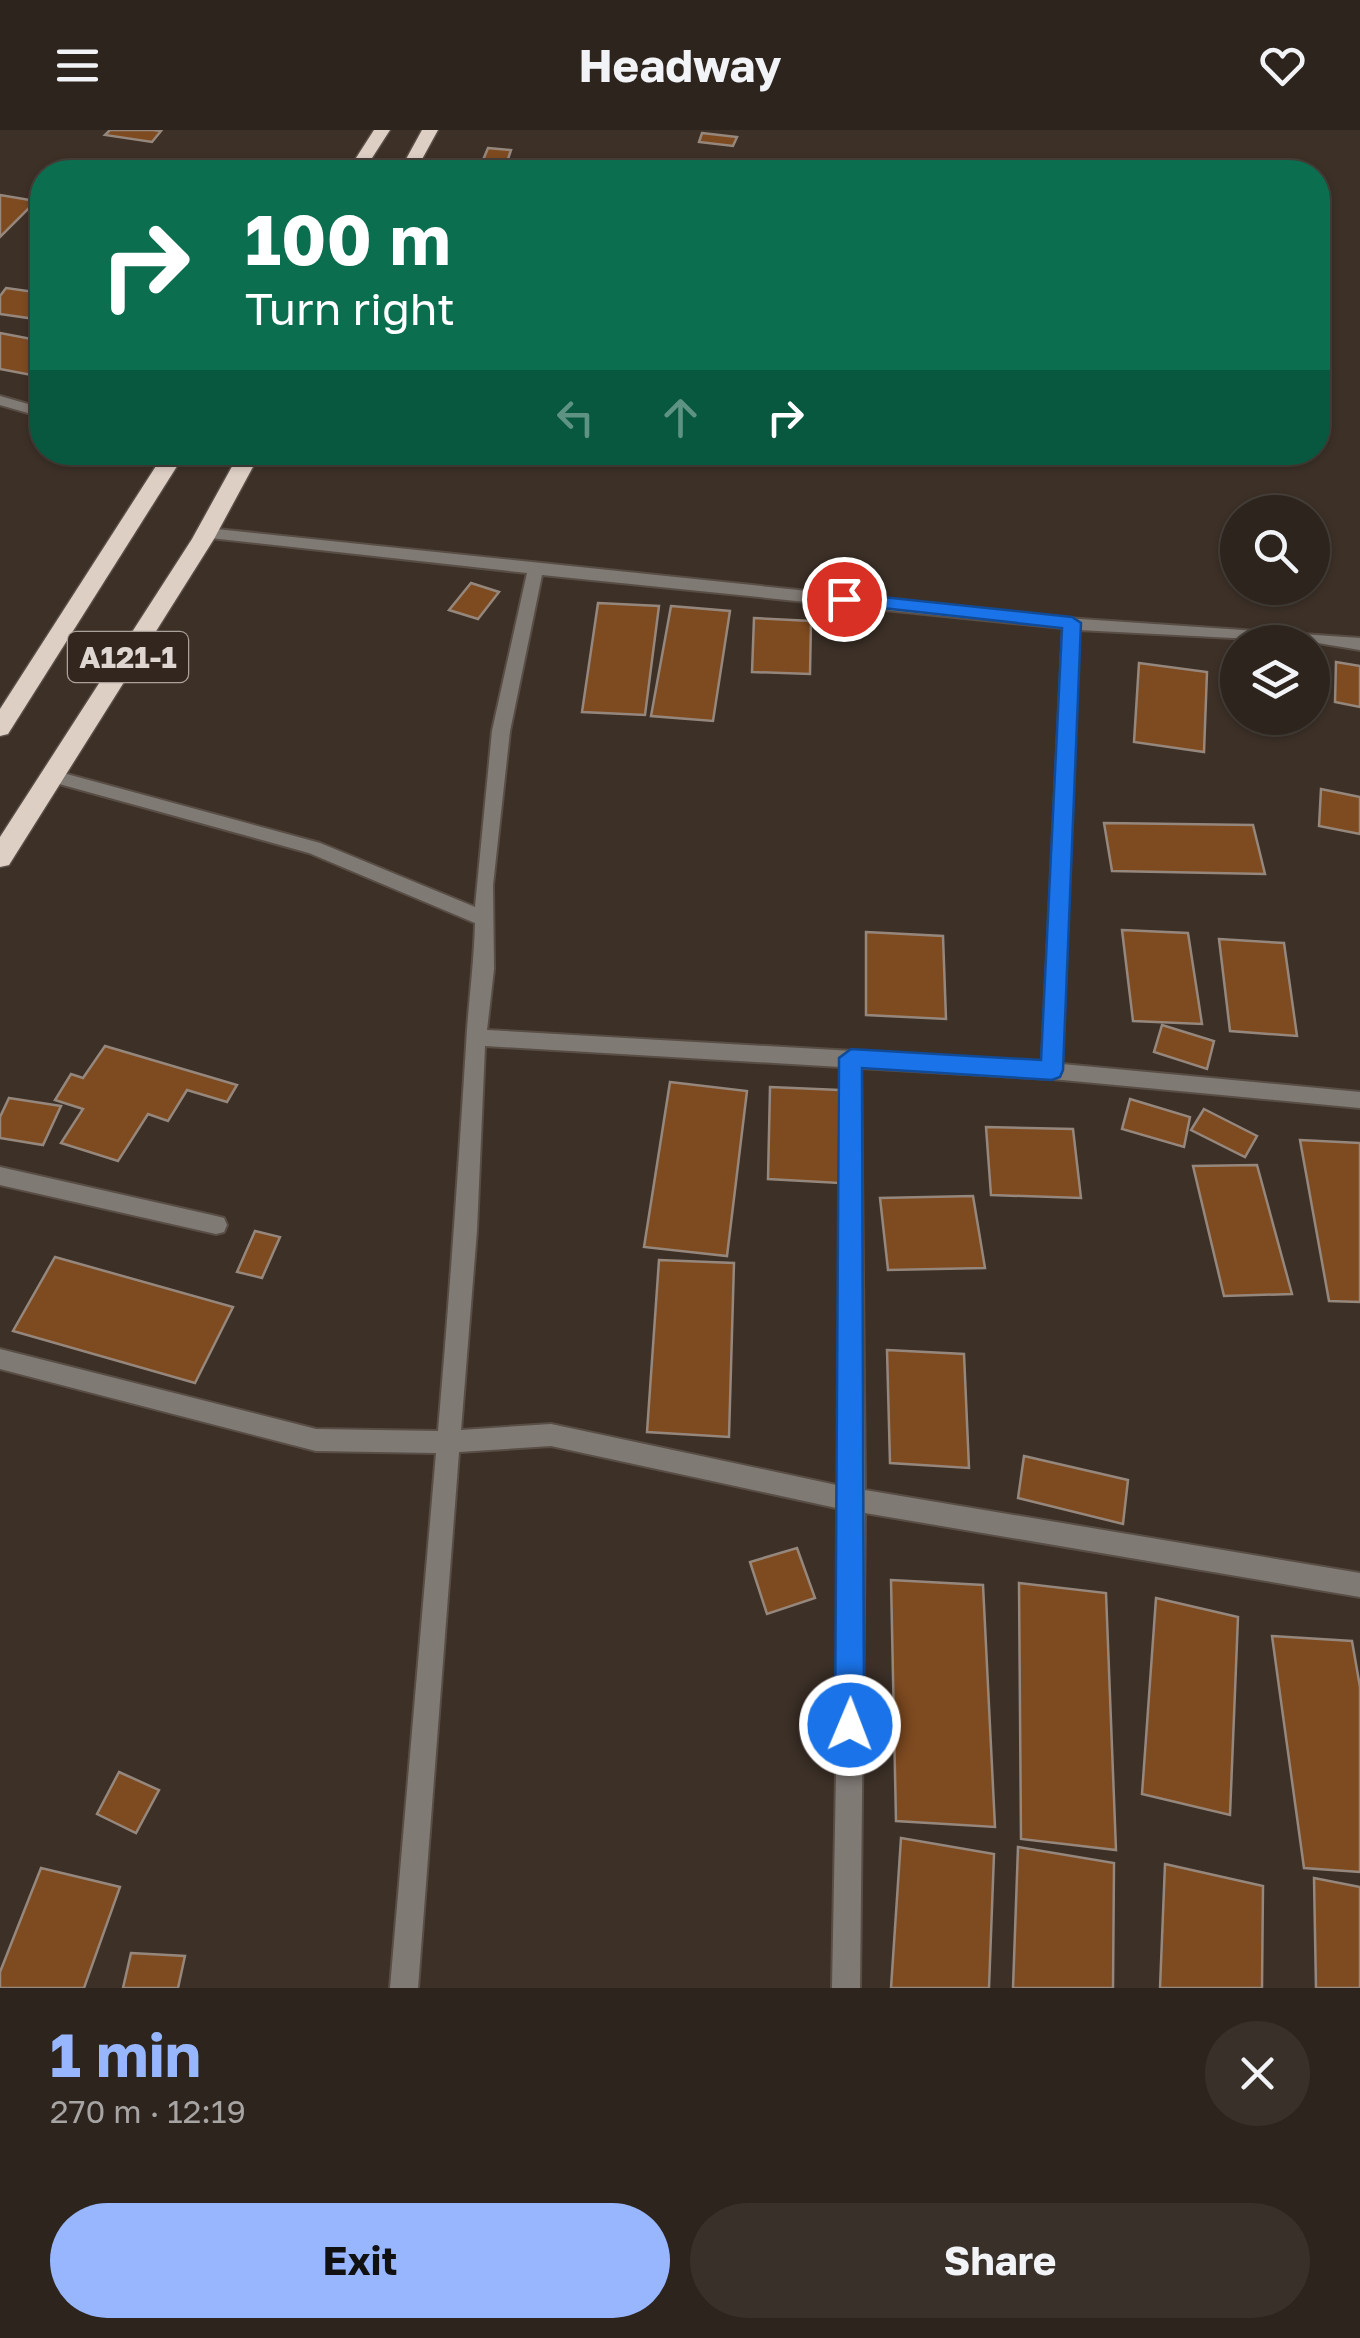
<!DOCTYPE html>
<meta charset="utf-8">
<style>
:root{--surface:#2d241d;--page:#39302a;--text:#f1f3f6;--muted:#a7a4a4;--line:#48413b;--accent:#97b6fd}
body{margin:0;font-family:"Golos Text",sans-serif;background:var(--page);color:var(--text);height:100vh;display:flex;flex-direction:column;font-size:38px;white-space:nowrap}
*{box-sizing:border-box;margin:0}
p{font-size:32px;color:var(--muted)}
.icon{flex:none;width:55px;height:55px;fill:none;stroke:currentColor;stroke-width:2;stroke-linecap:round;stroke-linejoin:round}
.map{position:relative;height:1858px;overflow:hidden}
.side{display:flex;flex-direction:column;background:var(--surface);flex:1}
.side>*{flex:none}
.top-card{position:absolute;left:30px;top:30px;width:1300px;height:305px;border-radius:40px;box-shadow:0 2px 8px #0004,0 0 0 2px var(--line);background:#0b6e4f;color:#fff;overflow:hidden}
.controls{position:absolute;left:1220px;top:365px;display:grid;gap:20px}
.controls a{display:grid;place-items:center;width:110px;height:110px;border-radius:50%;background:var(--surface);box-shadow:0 2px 8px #0004,0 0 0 2px var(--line);font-size:50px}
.pin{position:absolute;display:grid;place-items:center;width:85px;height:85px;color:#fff;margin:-42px;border:5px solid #fff;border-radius:50%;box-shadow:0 2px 10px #0007}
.me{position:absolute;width:110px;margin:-55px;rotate:1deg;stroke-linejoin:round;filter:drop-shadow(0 0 8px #0008)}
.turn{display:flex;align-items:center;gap:35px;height:210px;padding:0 50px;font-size:45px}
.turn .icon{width:130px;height:130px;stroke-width:2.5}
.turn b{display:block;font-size:70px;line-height:85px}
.lanes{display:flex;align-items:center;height:95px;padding:0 50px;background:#0003;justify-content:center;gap:50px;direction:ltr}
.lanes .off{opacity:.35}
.round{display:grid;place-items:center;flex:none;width:105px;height:105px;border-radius:52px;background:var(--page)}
.summary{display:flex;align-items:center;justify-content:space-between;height:170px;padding:0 50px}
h1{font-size:60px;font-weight:700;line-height:75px;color:var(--accent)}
.primary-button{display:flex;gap:20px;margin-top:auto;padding:20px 50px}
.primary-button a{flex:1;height:115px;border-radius:60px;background:var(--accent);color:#111;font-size:40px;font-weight:700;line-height:115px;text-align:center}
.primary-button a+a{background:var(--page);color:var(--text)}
header{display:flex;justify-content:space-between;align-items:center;height:130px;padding:0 50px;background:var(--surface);font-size:45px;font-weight:700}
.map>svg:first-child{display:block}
.building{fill:#7e4a20;stroke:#96877d;stroke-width:2.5}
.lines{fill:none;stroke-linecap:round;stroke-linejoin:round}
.service-casing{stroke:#594e46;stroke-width:4}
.minor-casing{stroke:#594e46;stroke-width:4}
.trunk-casing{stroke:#594e46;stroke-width:3}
.service{fill:#807a75;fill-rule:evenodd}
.minor{fill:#807a75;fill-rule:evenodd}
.trunk{fill:#decfc5;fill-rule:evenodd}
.route{fill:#1a73e8;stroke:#114b97;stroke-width:2.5}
.labels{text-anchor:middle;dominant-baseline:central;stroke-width:10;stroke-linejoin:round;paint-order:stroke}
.shield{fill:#32261e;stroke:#aba19b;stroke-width:2.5}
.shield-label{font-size:30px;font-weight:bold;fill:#dfd6d1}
</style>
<header><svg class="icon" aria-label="menu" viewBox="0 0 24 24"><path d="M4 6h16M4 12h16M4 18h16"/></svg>Headway<svg class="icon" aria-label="heart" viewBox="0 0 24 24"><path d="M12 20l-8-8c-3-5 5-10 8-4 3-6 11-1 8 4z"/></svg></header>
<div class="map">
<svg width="1360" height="1858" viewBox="0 0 1360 1858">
<rect width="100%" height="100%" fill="#3c3027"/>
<!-- building -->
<g class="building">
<polygon points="110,0 153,0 161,1 152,12 105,5"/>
<polygon points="702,3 737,7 733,16 699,12"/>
<polygon points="488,18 511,20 507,32 483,30"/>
<polygon points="0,65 36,71 0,107"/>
<polygon points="6,158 42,163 42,190 0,184 0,166"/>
<polygon points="0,203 42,211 42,247 0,239"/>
<polygon points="471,453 499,462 478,489 449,480"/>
<polygon points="598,473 659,476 645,585 582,582"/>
<polygon points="671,476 730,481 713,591 651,586"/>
<polygon points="754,488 811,491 810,544 752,542"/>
<polygon points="1336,532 1360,536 1360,577 1335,572"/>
<polygon points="1139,533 1207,542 1204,622 1134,612"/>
<polygon points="1321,659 1360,667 1360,704 1319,696"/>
<polygon points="1104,693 1253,695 1265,744 1112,741"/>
<polygon points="1122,800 1188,803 1202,894 1133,891"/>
<polygon points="866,802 943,806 946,889 866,885"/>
<polygon points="1219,809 1284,813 1297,906 1230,901"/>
<polygon points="1162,895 1214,911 1207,939 1154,922"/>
<polygon points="105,916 237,955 227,972 187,960 168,991 148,984 118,1031 61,1013 83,979 55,970 71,944 83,948"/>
<polygon points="670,952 747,961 727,1126 644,1117"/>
<polygon points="770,957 839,960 839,1053 768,1049"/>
<polygon points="9,968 61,976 43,1015 0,1008 0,987"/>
<polygon points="1130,969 1190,987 1184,1017 1122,999"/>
<polygon points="1204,979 1257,1006 1245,1027 1191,1000"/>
<polygon points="986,997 1073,999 1081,1068 991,1065"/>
<polygon points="1300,1010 1360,1013 1360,1172 1329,1171"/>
<polygon points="1257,1035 1292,1164 1224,1166 1193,1036"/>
<polygon points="973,1066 985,1138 888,1140 880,1068"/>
<polygon points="255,1101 280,1107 262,1148 237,1142"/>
<polygon points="55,1127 233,1177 195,1253 13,1201"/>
<polygon points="659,1130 734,1133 729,1307 647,1302"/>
<polygon points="887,1220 964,1224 969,1338 890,1333"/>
<polygon points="1024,1326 1128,1350 1123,1394 1018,1368"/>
<polygon points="797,1418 815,1468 767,1484 750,1432"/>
<polygon points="891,1450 983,1455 995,1697 896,1691"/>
<polygon points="1019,1453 1106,1463 1116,1720 1021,1709"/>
<polygon points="1156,1468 1238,1487 1230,1685 1142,1664"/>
<polygon points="1272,1506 1352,1511 1360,1557 1360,1742 1304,1738"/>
<polygon points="119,1642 159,1660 136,1703 97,1684"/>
<polygon points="901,1708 994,1724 989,1858 891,1858"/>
<polygon points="1018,1717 1114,1733 1113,1858 1013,1858"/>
<polygon points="1165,1734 1263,1756 1262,1858 1160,1858"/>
<polygon points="41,1738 120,1757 84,1858 0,1858 0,1842"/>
<polygon points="1314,1748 1360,1757 1360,1858 1316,1858"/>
<polygon points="131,1823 185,1826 178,1858 123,1858"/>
</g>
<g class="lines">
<!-- service casing -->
<g class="service-casing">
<polygon id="service" points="0,1037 216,1086 224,1088 227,1095 224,1102 216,1104 0,1055"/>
</g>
<!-- minor casing -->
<g class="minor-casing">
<g id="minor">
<polygon points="0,266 42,278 42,287 0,275"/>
<path d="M207 398 1066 488 1360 508V520L1312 512 1079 500 1062 934 1360 962V978L1052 949 861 938 865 1360 1360 1443V1467L865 1383 860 1858H832L841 1379 551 1316 459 1322 418 1858H390L436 1323 316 1321 0 1239V1219L316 1299 438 1301C449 1173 458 1045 466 916 468 875 474 835 475 793L309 723 52 652 43 646 52 640 320 713 475 777 492 601 527 443 201 407 199 403ZM542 445 1063 498 1042 932 487 900 494 839 493 755 510 601ZM485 916 841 937V1356L551 1294 461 1300 477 1100Z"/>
</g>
</g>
<!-- trunk casing -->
<g class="trunk-casing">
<g id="trunk">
<polygon points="374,0 390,0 363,42 347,42"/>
<polygon points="422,0 438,0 415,42 399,42"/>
<polygon points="165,322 186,322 8,604 0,606 0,579"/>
<polygon points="240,322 261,322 214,409 9,735 0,737 0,707 192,409"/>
</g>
</g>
<!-- service -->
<use href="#service" class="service"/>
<!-- minor -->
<use href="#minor" class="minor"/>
<!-- trunk -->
<use href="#trunk" class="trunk"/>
</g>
<!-- route -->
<polygon class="route" points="844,463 1072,487 1081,493 1063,940 1060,947 1052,950 862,938 864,1595 860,1605 850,1610 839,1605 835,1595 839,928 851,919 1041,930 1062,498 837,473 834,469"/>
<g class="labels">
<!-- shield labels -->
<rect class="shield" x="68" y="502" width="120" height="50" rx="8"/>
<g class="shield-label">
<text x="128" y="527">A121-1</text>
</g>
</g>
</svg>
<div class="controls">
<a><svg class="icon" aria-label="search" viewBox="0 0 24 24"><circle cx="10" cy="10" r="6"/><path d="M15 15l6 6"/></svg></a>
<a><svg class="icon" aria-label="layers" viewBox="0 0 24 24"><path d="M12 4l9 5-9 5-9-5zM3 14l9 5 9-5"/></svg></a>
</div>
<div class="pin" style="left:844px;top:469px;background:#d93025"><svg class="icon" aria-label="arrive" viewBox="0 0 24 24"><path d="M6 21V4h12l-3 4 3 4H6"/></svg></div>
<svg class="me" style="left:850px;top:1595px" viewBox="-20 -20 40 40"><circle r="17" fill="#1a73e8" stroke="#fff" stroke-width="3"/><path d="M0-11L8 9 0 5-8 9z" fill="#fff"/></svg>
<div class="top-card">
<div class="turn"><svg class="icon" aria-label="right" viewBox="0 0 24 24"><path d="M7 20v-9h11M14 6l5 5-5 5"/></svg><div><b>100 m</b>Turn right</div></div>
<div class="lanes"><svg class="icon off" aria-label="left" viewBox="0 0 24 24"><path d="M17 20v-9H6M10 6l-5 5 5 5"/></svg><svg class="icon off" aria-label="ahead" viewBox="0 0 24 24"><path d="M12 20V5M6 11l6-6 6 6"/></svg><svg class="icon" aria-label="right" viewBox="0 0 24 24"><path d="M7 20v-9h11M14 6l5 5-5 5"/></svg></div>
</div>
</div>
<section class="side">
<div class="summary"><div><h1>1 min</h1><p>270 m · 12:19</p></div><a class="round"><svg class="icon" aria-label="close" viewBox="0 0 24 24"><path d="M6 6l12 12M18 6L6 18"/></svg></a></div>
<div class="primary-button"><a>Exit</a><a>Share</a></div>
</section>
